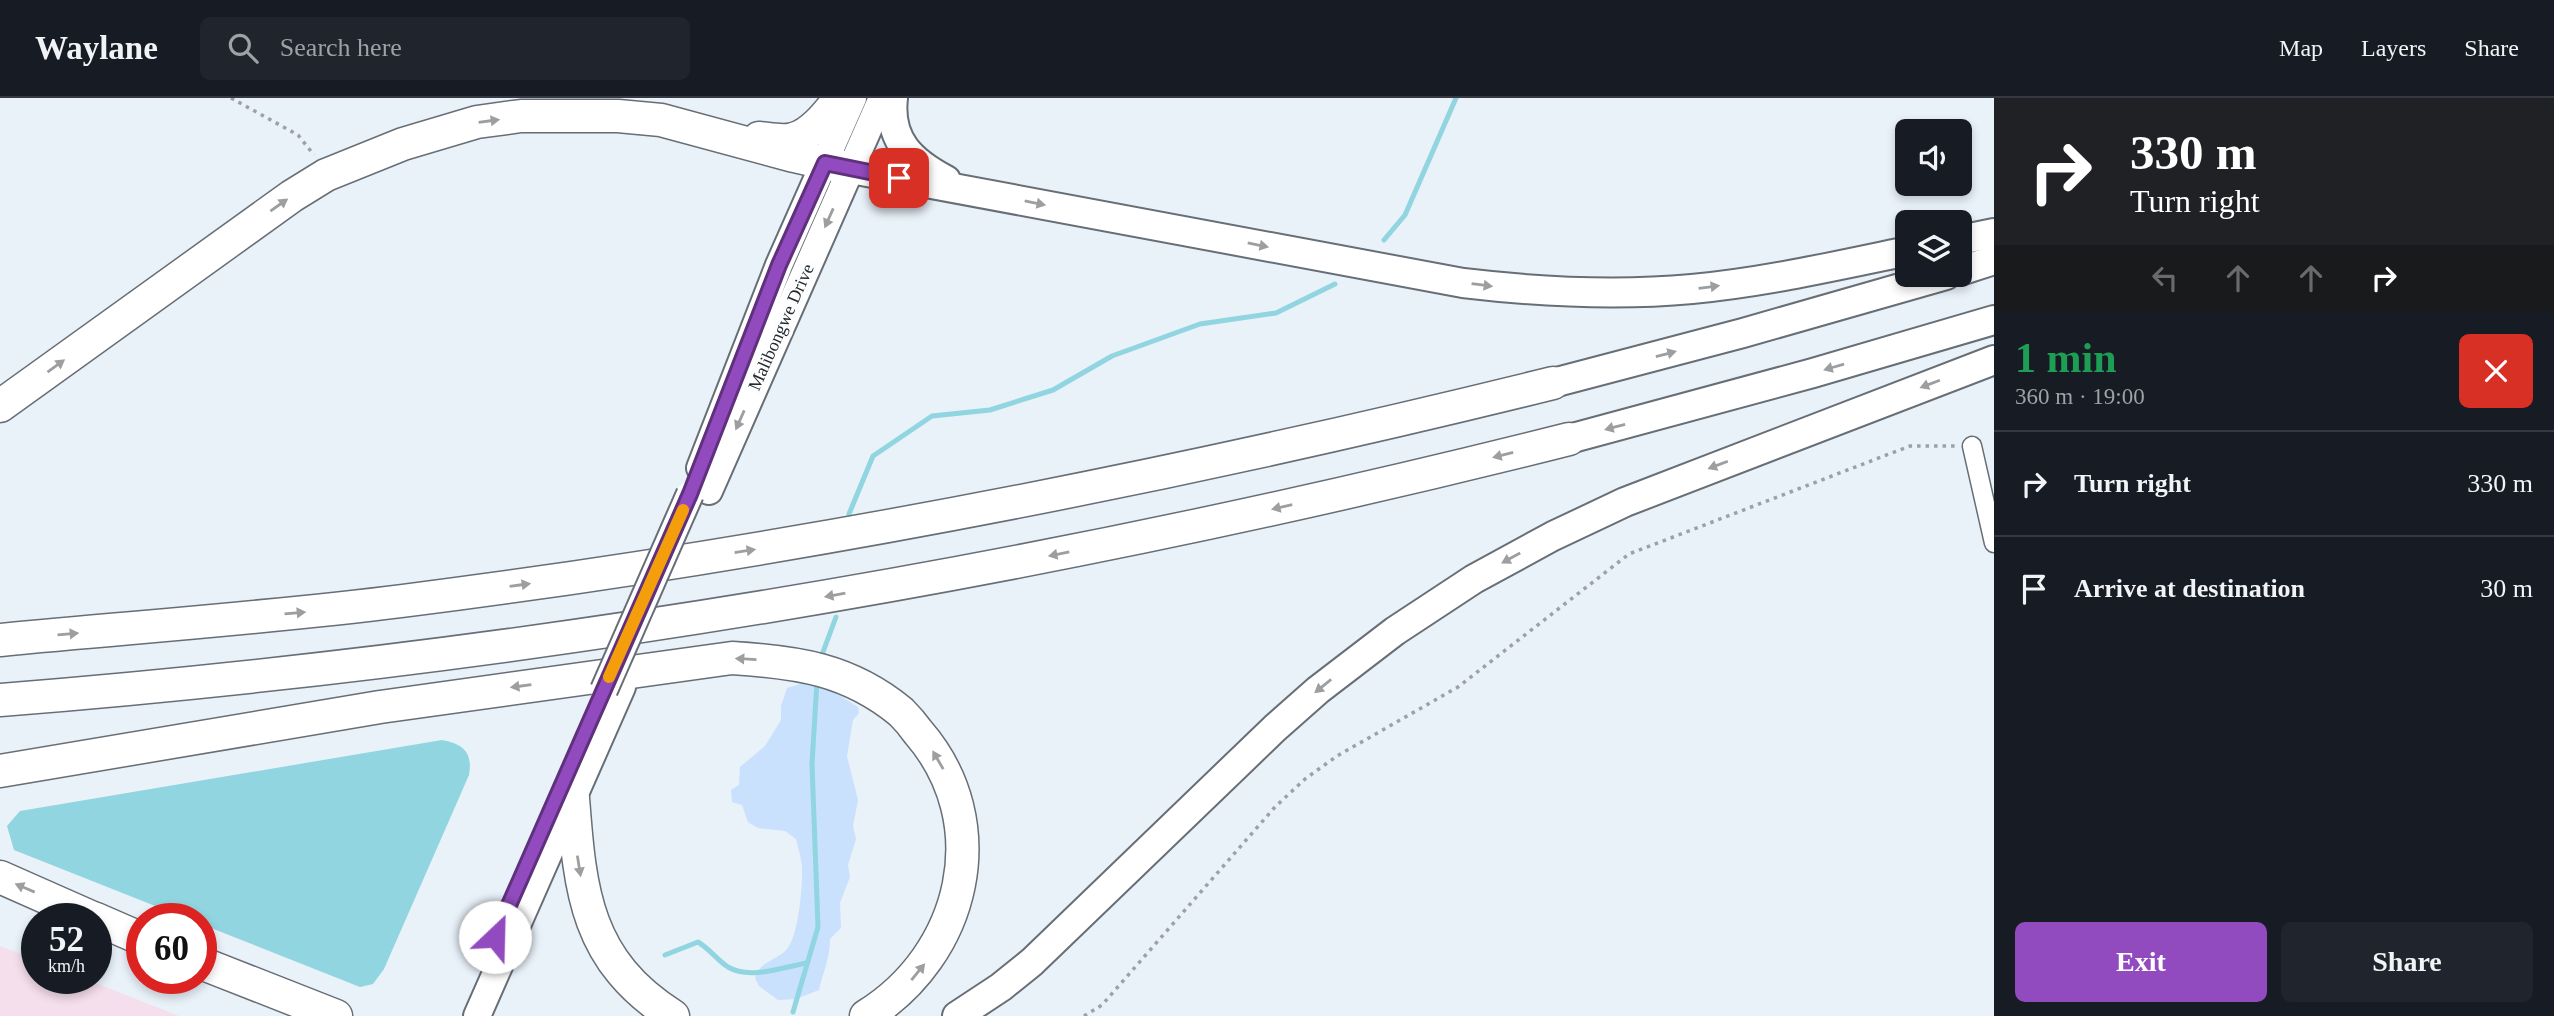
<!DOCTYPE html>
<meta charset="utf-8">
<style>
:root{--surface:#171b24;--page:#20242c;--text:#f1f3f6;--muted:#9ea1a6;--line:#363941;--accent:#924bbe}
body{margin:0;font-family:Georgia,serif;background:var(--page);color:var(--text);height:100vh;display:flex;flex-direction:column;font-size:26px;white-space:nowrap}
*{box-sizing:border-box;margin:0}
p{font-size:23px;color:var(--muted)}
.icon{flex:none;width:38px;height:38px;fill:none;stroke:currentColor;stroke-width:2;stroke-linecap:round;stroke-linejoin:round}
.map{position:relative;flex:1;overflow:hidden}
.side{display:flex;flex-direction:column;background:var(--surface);width:560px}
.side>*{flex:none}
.banner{background:#202124;color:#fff;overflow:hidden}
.fabs{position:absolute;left:1895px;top:21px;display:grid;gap:14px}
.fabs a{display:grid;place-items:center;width:77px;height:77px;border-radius:10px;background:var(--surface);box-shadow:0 4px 10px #0003;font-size:35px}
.speed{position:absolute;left:21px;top:805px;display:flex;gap:14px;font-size:35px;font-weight:700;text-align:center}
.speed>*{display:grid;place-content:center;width:91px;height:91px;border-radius:50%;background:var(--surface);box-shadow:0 4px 10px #0003;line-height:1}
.speed small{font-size:18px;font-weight:400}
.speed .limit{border:10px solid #d22;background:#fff;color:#111}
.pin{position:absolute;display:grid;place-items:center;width:60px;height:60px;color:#fff;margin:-30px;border-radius:14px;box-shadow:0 4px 10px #0006}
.me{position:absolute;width:77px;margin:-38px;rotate:24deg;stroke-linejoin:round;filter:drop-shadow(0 0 5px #0008)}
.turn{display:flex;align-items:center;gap:24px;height:147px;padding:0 21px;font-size:32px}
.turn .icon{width:91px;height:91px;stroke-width:2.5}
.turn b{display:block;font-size:49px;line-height:60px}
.lanes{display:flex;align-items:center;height:66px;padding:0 21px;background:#0003;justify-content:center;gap:35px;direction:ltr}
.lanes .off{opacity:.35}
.round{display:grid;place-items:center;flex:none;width:74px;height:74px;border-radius:10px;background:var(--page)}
.summary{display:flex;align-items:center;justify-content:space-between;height:119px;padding:0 21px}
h1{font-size:42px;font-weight:700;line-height:52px;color:#1e9e55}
.button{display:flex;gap:14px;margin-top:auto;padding:14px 21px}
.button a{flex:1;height:80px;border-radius:10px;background:var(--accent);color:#fff;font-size:28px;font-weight:700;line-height:80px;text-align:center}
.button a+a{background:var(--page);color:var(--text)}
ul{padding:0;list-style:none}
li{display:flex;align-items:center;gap:21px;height:105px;padding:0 21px;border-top:2px solid var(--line)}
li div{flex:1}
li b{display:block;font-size:26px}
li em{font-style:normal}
header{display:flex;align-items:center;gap:42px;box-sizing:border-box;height:98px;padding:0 35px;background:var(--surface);border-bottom:2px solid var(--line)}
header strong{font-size:33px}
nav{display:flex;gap:38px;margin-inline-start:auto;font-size:24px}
.search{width:490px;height:63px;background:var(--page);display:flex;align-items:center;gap:18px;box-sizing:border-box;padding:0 24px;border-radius:10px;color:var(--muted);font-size:26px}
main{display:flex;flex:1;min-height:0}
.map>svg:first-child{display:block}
.industrial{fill:#f5dfec}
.green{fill:#c9e1fd}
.water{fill:#90d5e0}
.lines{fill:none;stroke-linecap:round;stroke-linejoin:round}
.stream{stroke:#90d5e0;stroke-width:5}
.minor-casing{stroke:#676e75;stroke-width:21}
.primary-casing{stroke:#676e75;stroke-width:30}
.trunk-casing{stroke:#676e75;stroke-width:32}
.motorway-casing{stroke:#676e75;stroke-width:35}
.path{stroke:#9ba1a7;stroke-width:3.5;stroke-dasharray:3.5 5;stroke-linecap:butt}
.minor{stroke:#fff;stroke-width:18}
.primary{stroke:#fff;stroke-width:26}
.trunk{stroke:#fff;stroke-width:28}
.motorway{stroke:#fff;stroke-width:32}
.primary-bridge-casing{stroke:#676e75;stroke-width:30;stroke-linecap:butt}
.primary-bridge{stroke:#fff;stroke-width:26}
.oneway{fill:#9d9ea0}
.route-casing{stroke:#5f317c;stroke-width:18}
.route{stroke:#924bbe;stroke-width:12}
.slow{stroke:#f59e0b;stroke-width:12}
.labels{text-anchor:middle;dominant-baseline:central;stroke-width:7;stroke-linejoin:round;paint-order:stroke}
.street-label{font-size:18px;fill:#25282b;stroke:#fcfdff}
</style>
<header>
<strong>Waylane</strong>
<div class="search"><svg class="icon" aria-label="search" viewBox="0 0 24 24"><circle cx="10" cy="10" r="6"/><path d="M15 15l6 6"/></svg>Search here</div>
<nav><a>Map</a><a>Layers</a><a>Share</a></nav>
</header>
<main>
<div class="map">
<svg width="1994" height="918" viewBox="0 0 1994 918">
<rect width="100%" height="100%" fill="#e9f1f9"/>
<!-- industrial -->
<polygon class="industrial" points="0,848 37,862 37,880 83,880 179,918 0,918"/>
<!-- green -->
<path class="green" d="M807 584 828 590 858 609 859 615 853 622 847 658 858 702 853 728 856 741 848 767 850 779 840 805 841 830 830 841C830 860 823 874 819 892L796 901 778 902 759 888 755 880C759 862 780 863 789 848 799 832 803 786 802 768 801 759 798 750 796 741L785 733 758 730 748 724 742 707 732 704 731 692 739 687 740 669 765 648 781 622V608L787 590Z"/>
<!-- water -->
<path class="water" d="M442 642C463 646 473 654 469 677L384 871 373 886 360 889 201 826V821H188L14 752 7 728 20 713Z"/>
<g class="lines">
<!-- stream -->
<g class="stream">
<polyline points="1384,142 1405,117 1456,0"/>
<polyline points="849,416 873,358 932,318 990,312 1053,292 1112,258 1200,226 1276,215 1335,186"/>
<polyline points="823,554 836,519"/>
<path d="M665 857 698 844C711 852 717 862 728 869 750 882 783 869 807 865"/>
<polyline points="793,914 818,829 812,666 817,583"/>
</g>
<!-- minor casing -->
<g class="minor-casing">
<polyline id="minor" points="1972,348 1994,445"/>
</g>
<!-- primary casing -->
<g class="primary-casing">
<g id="primary">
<polyline points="700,370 779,167 853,0"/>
<polyline points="709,393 882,0"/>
<polyline points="477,918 622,589"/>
</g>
</g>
<!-- trunk casing -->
<g class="trunk-casing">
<g id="trunk">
<path d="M893 0C888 43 912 64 946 82"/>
<path d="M851 71 1463 185C1539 194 1616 198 1692 191 1765 184 1836 168 1908 153"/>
<polyline points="1960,142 1994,135"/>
<polyline points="1960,173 1994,162"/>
<polyline points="1553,285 1743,235 1946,177"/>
<polyline points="1569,341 1813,275 1994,222"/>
<polyline points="957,918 1001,889 1032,864 1275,630 1318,592 1395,533 1474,481 1553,438 1625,404 1994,262"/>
</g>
</g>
<!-- motorway casing -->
<g class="motorway-casing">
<g id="motorway">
<path d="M759 40C770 41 783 44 793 41 812 37 829 14 840 0"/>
<polyline points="0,308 292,98 326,77 403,46 477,24 521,18 618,18 661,22 794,58 851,71"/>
<path d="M0 542C134 529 268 520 402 503 790 454 1173 379 1553 285"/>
<path d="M0 602C530 560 1054 471 1569 341"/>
<path d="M0 673 380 609 732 560C797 564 849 571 901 614 907 620 913 627 918 634 997 725 965 857 866 918"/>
<path d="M573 700C580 794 586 863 673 918"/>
<polyline points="0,779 95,821"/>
<polyline points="96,821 142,841"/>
<polyline points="201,865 336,918"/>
</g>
</g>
<!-- path -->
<g class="path">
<polyline points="231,0 298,37 314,57"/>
<polyline points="1084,918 1102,907 1275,709 1305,681 1337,658 1458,589 1629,456 1910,348 1958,348"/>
</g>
<!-- minor -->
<use href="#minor" class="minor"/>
<!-- primary -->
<use href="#primary" class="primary"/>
<!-- trunk -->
<use href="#trunk" class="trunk"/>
<!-- motorway -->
<use href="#motorway" class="motorway"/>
<!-- primary-bridge casing -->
<g class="primary-bridge-casing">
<polyline id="primary-bridge" points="604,592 690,396"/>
</g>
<!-- primary-bridge -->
<use href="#primary-bridge" class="primary-bridge"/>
</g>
<!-- one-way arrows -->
<defs><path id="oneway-solid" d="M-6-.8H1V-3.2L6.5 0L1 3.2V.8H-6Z" transform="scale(1.75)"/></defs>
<g class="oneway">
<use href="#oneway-solid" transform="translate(489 23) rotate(-8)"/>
<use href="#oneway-solid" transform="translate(1035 105) rotate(11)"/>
<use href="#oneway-solid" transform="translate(279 107) rotate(-35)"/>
<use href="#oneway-solid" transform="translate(829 120) rotate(114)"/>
<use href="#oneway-solid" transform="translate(1258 147) rotate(11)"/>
<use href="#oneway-solid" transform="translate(1482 187) rotate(7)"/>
<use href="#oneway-solid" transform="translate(1709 189) rotate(-7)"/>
<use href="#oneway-solid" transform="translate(1666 256) rotate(-15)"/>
<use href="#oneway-solid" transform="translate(56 268) rotate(-36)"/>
<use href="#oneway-solid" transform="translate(1834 269) rotate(164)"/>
<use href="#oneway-solid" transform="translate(1930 286) rotate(159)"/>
<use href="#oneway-solid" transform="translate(740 322) rotate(114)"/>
<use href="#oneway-solid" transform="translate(1615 329) rotate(165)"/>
<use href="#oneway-solid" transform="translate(1503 357) rotate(166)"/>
<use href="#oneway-solid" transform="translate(1718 367) rotate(159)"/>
<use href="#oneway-solid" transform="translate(1282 409) rotate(167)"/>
<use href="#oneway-solid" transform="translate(745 453) rotate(-9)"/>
<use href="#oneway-solid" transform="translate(1059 456) rotate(169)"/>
<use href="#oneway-solid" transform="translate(1511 460) rotate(151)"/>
<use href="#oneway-solid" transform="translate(520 487) rotate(-8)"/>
<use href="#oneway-solid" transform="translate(835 497) rotate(170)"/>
<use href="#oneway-solid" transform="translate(295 515) rotate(-5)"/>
<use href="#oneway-solid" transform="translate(68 536) rotate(-5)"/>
<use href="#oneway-solid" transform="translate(746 561) rotate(-177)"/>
<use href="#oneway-solid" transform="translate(521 588) rotate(172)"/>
<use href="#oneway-solid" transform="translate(1323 588) rotate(141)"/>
<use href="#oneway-solid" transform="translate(938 662) rotate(-120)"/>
<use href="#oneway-solid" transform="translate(579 768) rotate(81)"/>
<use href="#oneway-solid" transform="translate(25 790) rotate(-157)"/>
<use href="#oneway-solid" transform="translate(918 874) rotate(-51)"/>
</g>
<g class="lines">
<!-- route casing -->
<g class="route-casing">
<polyline id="route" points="495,839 690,396 779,167 825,65 899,80"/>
</g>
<!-- route -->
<use href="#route" class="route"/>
<!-- slow -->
<polyline class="slow" points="609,579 683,412"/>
</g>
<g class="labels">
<!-- street labels -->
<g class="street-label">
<text transform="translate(781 229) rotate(-66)">Malibongwe Drive</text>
</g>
</g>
</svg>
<div class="fabs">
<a><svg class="icon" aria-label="sound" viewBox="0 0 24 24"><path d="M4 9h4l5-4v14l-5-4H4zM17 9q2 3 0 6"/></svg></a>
<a><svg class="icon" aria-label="layers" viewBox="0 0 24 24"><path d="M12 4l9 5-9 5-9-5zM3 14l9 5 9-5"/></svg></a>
</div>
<div class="speed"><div>52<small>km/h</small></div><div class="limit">60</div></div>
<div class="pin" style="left:899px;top:80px;background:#d93025"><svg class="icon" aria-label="arrive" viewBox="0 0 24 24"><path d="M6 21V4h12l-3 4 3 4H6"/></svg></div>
<svg class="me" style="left:495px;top:839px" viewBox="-20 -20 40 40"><circle r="19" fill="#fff"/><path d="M0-13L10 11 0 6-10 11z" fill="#924bbe"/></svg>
</div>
<section class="side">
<div class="banner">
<div class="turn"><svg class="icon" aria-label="right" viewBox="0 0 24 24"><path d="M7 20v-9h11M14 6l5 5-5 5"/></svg><div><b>330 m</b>Turn right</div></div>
<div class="lanes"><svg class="icon off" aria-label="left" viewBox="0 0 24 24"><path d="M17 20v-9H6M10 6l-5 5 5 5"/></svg><svg class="icon off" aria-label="ahead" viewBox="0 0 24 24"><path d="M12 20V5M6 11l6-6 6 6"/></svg><svg class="icon off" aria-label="ahead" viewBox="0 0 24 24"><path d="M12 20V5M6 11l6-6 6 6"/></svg><svg class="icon" aria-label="right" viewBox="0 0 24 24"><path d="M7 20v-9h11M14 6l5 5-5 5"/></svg></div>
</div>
<div class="summary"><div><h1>1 min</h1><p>360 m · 19:00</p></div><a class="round" style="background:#d93025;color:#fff"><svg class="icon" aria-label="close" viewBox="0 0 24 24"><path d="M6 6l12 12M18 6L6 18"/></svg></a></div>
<ul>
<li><svg class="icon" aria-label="right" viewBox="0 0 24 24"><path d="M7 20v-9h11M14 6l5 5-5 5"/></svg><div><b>Turn right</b></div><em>330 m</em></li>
<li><svg class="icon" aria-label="arrive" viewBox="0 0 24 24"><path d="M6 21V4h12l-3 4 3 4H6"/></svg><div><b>Arrive at destination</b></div><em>30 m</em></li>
</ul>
<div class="button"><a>Exit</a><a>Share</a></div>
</section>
</main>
